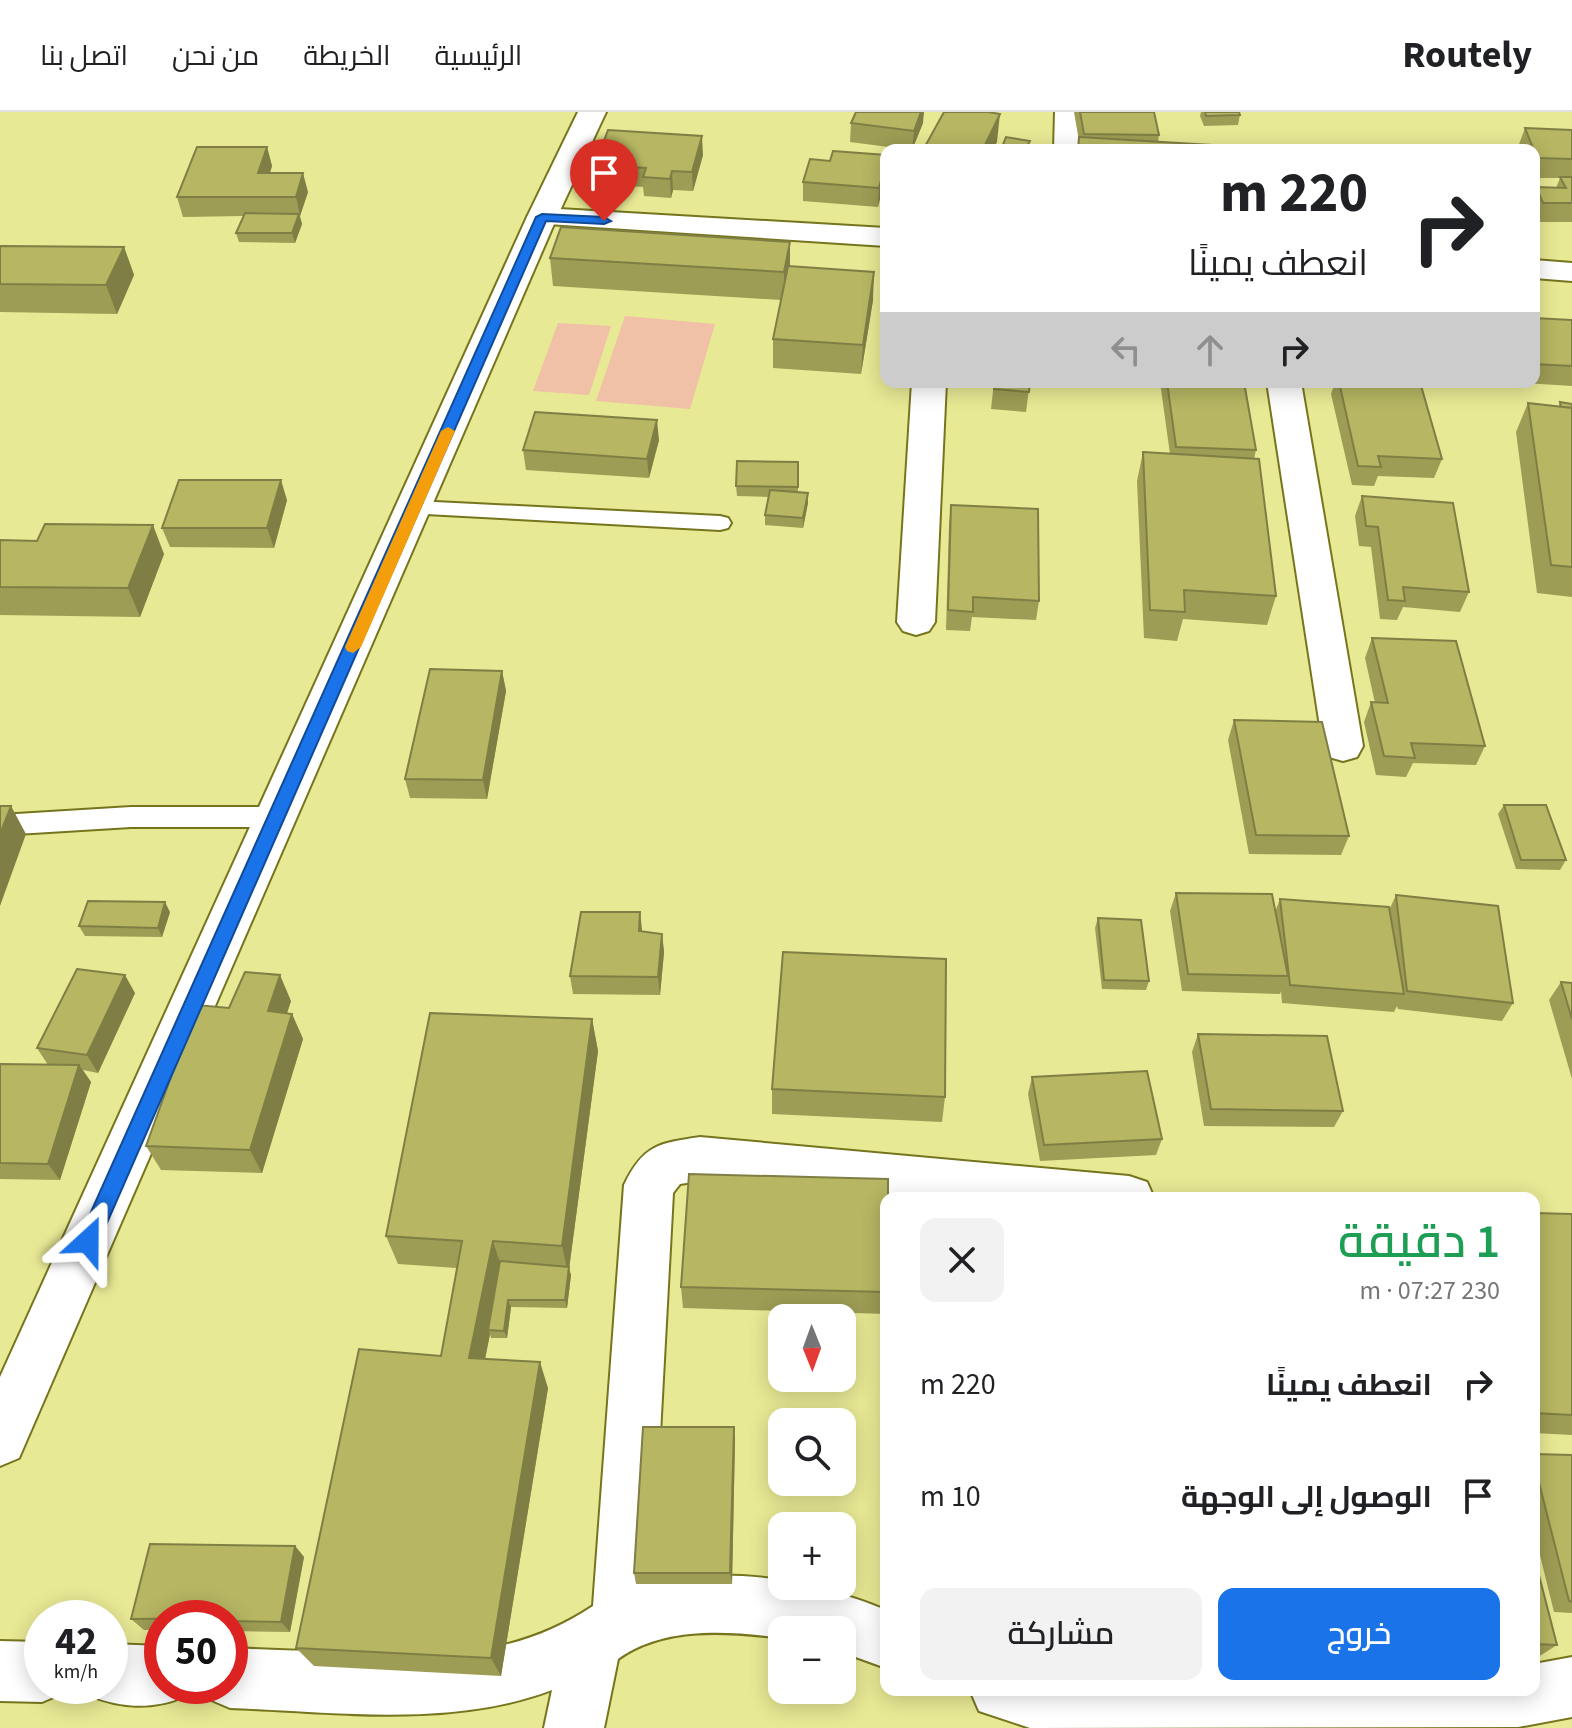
<!DOCTYPE html>
<html lang="ar">
<meta charset="utf-8">
<style>
:root{--surface:#fff;--page:#f2f2f2;--text:#202124;--muted:#757577;--line:#e0e0e0;--accent:#1a73e8}
body{margin:0;font-family:"Source Sans 3",Cairo,sans-serif;background:var(--page);color:var(--text);direction:rtl;height:100vh;display:flex;flex-direction:column;font-size:30px;white-space:nowrap}
*{box-sizing:border-box;margin:0}
p{font-size:26px;color:var(--muted)}
.icon{flex:none;width:44px;height:44px;fill:none;stroke:currentColor;stroke-width:2;stroke-linecap:round;stroke-linejoin:round}
.map{position:relative;flex:1;overflow:hidden;direction:ltr}
.details{position:absolute;left:880px;top:1080px;width:660px;height:504px;display:flex;flex-direction:column;background:var(--surface);border-radius:16px;box-shadow:0 4px 20px #0003;direction:rtl}
.details>*{flex:none}
.guide{position:absolute;left:880px;top:32px;width:660px;height:244px;border-radius:16px;box-shadow:0 4px 20px #0003;direction:rtl;background:#fff;color:var(--text);overflow:hidden}
.needle{width:52px;rotate:179deg}
.controls{position:absolute;left:768px;top:1192px;display:grid;gap:16px}
.controls a{display:grid;place-items:center;width:88px;height:88px;border-radius:16px;background:var(--surface);box-shadow:0 4px 20px #0003;font-size:40px}
.speed{position:absolute;left:24px;top:1488px;display:flex;gap:16px;font-size:40px;font-weight:700;text-align:center}
.speed>*{display:grid;place-content:center;width:104px;height:104px;border-radius:50%;background:var(--surface);box-shadow:0 4px 20px #0003;line-height:1}
.speed small{font-size:20px;font-weight:400}
.speed .limit{border:12px solid #d22;background:#fff;color:#111}
.pin{position:absolute;display:grid;place-items:center;width:68px;height:68px;color:#fff;margin:-82px -34px;border-radius:50% 50% 50% 0;rotate:-45deg;box-shadow:0 0 8px #0007}
.pin .icon{rotate:45deg}
.me{position:absolute;width:88px;margin:-44px;rotate:24deg;stroke-linejoin:round;filter:drop-shadow(0 0 6px #0008)}
.turn{display:flex;align-items:center;gap:28px;height:168px;padding:0 40px;font-size:36px}
.turn .icon{width:104px;height:104px;stroke-width:2.5}
.turn b{display:block;font-size:56px;line-height:68px}
.lanes{display:flex;align-items:center;height:76px;padding:0 40px;background:#0003;justify-content:center;gap:40px;direction:ltr}
.lanes .off{opacity:.35}
.round{display:grid;place-items:center;flex:none;width:84px;height:84px;border-radius:16px;background:var(--page)}
.overview{display:flex;align-items:center;justify-content:space-between;height:136px;padding:0 40px}
h1{font-size:48px;font-weight:600;line-height:60px;color:#1e9e55}
.primary-button{display:flex;gap:16px;margin-top:auto;padding:16px 40px}
.primary-button a{flex:1;height:92px;border-radius:16px;background:var(--accent);color:#fff;font-size:32px;font-weight:600;line-height:92px;text-align:center}
.primary-button a+a{background:var(--page);color:var(--text)}
ul{padding:0;list-style:none}
li{display:flex;align-items:center;gap:24px;height:112px;padding:0 40px}
li div{flex:1}
li b{display:block;font-size:30px}
li em{font-style:normal}
header{display:flex;align-items:center;gap:48px;box-sizing:border-box;height:112px;padding:0 40px;background:var(--surface);border-bottom:2px solid var(--line)}
header strong{font-size:38px}
nav{display:flex;gap:44px;margin-inline-start:auto;font-size:28px}
.map>svg:first-child{display:block}
.green{fill:#f0c0a7}
.lines{fill:none;stroke-linecap:round;stroke-linejoin:round}
.service-casing{stroke:#76751d;stroke-width:4}
.minor-casing{stroke:#76751d;stroke-width:4}
.secondary-casing{stroke:#76751d;stroke-width:4}
.service{fill:#fff;fill-rule:evenodd}
.minor{fill:#fff;fill-rule:evenodd}
.secondary{fill:#fff;fill-rule:evenodd}
.wall{fill:#9d9d55}
.shaded-wall{fill:#7f7f45}
.building{fill:#b6b663;stroke:#7f7f45;stroke-width:2}
.route{fill:#1a73e8;stroke:#114b97;stroke-width:2}
.slow{fill:#f59e0b}
</style>
<header>
<strong>Routely</strong>
<nav><a>الرئيسية</a><a>الخريطة</a><a>من نحن</a><a>اتصل بنا</a></nav>
</header>
<div class="map">
<svg width="1572" height="1616" viewBox="0 0 1572 1616">
<rect width="100%" height="100%" fill="#e8e994"/>
<!-- green -->
<g class="green">
<polygon points="625,204 715,212 690,297 596,289"/>
<polygon points="558,211 611,214 589,283 533,279"/>
</g>
<g class="lines">
<!-- service casing -->
<g class="service-casing">
<g id="service">
<polygon points="415,389 720,404 728,406 731,411 728,416 720,418 407,401 404,396 407,391"/>
<polygon points="131,695 277,695 286,698 290,705 286,712 277,715 131,715 0,723 0,703"/>
</g>
</g>
<!-- minor casing -->
<g class="minor-casing">
<g id="minor">
<polygon points="1055,0 1083,0 1082,38 1054,38"/>
<polygon points="542,96 886,116 886,134 532,111 527,105 532,99"/>
<polygon points="1534,148 1572,151 1572,169 1534,166"/>
<polygon points="912,270 946,270 935,510 929,519 916,523 903,519 897,510"/>
<polygon points="1267,270 1301,270 1363,634 1357,645 1343,649 1329,645 1323,634"/>
<path d="M700 1025 1129 1064 1147 1070 1154 1086H898L700 1069 680 1072 673 1081 652 1471C695 1461 738 1462 782 1468V1474C820 1474 851 1484 886 1498V1556L842 1540V1518H782V1526C728 1519 664 1514 618 1547L604 1616H544L552 1578C452 1616 335 1600 230 1596L209 1587 204 1574H230V1536C271 1538 312 1539 352 1541 442 1544 515 1546 593 1494L624 1073C643 1033 659 1031 700 1025Z"/>
<polygon points="0,1529 42,1530 42,1574 66,1574 63,1581 42,1590 0,1589"/>
<path d="M110 1532 162 1534V1574H188L183 1585C153 1598 119 1596 89 1583L85 1574H110Z"/>
<polygon points="1572,1545 1572,1605 1518,1615 1030,1616 979,1599 970,1578 1534,1578 1534,1552"/>
</g>
</g>
<!-- secondary casing -->
<g class="secondary-casing">
<polygon id="secondary" points="578,0 606,0 557,105 19,1346 0,1354 0,1265 527,105"/>
</g>
<!-- service -->
<use href="#service" class="service"/>
<!-- minor -->
<use href="#minor" class="minor"/>
<!-- secondary -->
<use href="#secondary" class="secondary"/>
</g>
<!-- wall -->
<g class="wall">
<polygon points="1074,0 1154,0 1159,23 1158,30 1245,38 1078,38 1079,29"/>
<polygon points="1201,0 1239,0 1240,3 1238,13 1204,14 1200,4"/>
<polygon points="851,11 923,11 912,38 850,30"/>
<polygon points="1525,16 1572,18 1572,110 1536,110 1534,106 1534,74 1556,76 1560,66 1534,66 1534,38 1519,38 1518,35"/>
<polygon points="267,35 272,54 270,61 308,80 300,104 302,112 295,131 239,130 236,121 243,104 183,105 177,85"/>
<polygon points="703,43 693,79 673,78 671,86 644,84 643,75 597,72 595,53"/>
<polygon points="886,43 878,95 803,89 803,70 830,49"/>
<polygon points="0,134 124,135 134,163 117,202 0,200"/>
<polygon points="550,146 790,154 873,188 861,262 773,256 773,227 781,188 553,174"/>
<polygon points="1534,206 1572,208 1572,274 1506,270 1534,270"/>
<polygon points="994,270 1030,270 1026,300 991,297"/>
<polygon points="1160,270 1244,270 1256,338 1254,347 1276,484 1267,513 1183,507 1177,529 1144,526 1137,369 1143,340 1170,342"/>
<polygon points="1335,270 1420,270 1442,347 1434,366 1378,364 1374,374 1352,373 1331,282"/>
<polygon points="1560,290 1572,292 1572,485 1537,481 1516,320 1528,291 1559,294"/>
<polygon points="659,328 649,366 526,358 523,338"/>
<polygon points="798,350 798,380 808,381 808,391 803,416 765,413 765,403 769,385 737,384 736,374"/>
<polygon points="1362,384 1469,480 1460,500 1403,495 1397,508 1380,507 1371,435 1359,434 1355,404"/>
<polygon points="287,388 274,436 170,435 162,416"/>
<polygon points="951,393 1039,489 1036,508 972,505 970,519 946,518 949,412"/>
<polygon points="0,428 164,442 140,505 0,503"/>
<polygon points="1372,526 1485,634 1476,653 1413,651 1406,665 1376,663 1364,610 1371,590 1375,591 1365,546"/>
<polygon points="502,559 506,579 487,687 410,686 405,667"/>
<polygon points="1234,608 1349,724 1341,743 1249,742 1228,628"/>
<polygon points="1504,693 1566,748 1560,758 1516,757 1498,702"/>
<polygon points="1176,781 1275,800 1280,787 1390,796 1396,783 1513,891 1502,909 1398,897 1397,894 1394,900 1282,891 1281,879 1280,882 1182,879 1170,799"/>
<polygon points="170,800 162,825 85,824 79,814"/>
<polygon points="1098,806 1149,869 1146,878 1102,877 1095,816"/>
<polygon points="642,820 662,822 664,840 660,883 573,882 570,864"/>
<polygon points="1561,870 1572,871 1572,967 1549,888"/>
<polygon points="135,881 98,961 83,958 91,970 60,1068 0,1067 0,952 48,953 37,936"/>
<polygon points="291,889 287,901 292,902 303,927 262,1061 161,1058 146,1034 229,896"/>
<polygon points="592,907 598,939 569,1157 571,1163 567,1196 511,1195 507,1226 491,1226 490,1222 485,1247 548,1276 501,1564 314,1554 296,1536 441,1244 457,1156 398,1152 386,1124"/>
<polygon points="1198,922 1343,999 1334,1015 1204,1014 1192,940"/>
<polygon points="1032,965 1162,1027 1156,1043 1040,1049 1028,982"/>
<polygon points="772,977 945,985 942,1010 772,1002"/>
<polygon points="886,1086 886,1202 683,1196 681,1175"/>
<polygon points="1534,1101 1572,1102 1572,1323 1534,1321"/>
<polygon points="734,1315 735,1328 732,1472 636,1472 634,1461"/>
<polygon points="1534,1342 1572,1343 1572,1501 1554,1500 1534,1419"/>
<polygon points="295,1434 304,1445 290,1520 230,1519 230,1506 162,1506 162,1518 144,1518 131,1507"/>
<polygon points="1534,1444 1557,1533 1535,1547 1534,1547"/>
<polygon points="1103,1578 1132,1578 1129,1582"/>
</g>
<!-- shaded-wall -->
<g class="shaded-wall">
<polygon points="921,0 924,0 923,11 912,38 914,19"/>
<polygon points="1000,2 997,30 993,38 985,33"/>
<polygon points="702,24 703,43 693,79 692,60"/>
<polygon points="267,35 272,54 264,80 258,61"/>
<polygon points="886,50 886,65 878,95 879,76"/>
<polygon points="672,59 673,78 671,86 670,67"/>
<polygon points="303,61 308,80 300,104 296,85"/>
<polygon points="299,102 302,112 295,131 292,121"/>
<polygon points="790,130 790,158 784,189 784,160"/>
<polygon points="124,135 134,163 117,202 106,173"/>
<polygon points="874,160 873,188 861,262 863,233"/>
<polygon points="657,308 659,328 649,366 647,347"/>
<polygon points="281,368 287,388 274,436 267,416"/>
<polygon points="808,381 808,391 803,416 803,406"/>
<polygon points="153,413 164,442 140,505 128,476"/>
<polygon points="502,559 506,579 487,687 483,668"/>
<polygon points="11,694 26,722 0,794 0,722"/>
<polygon points="165,790 170,800 162,825 158,816"/>
<polygon points="640,800 642,818 641,837 639,819"/>
<polygon points="662,822 664,840 660,883 658,865"/>
<polygon points="125,863 135,881 98,961 87,943"/>
<polygon points="280,863 291,889 279,925 268,899"/>
<polygon points="292,902 303,927 262,1061 250,1038"/>
<polygon points="592,907 598,939 569,1157 571,1163 567,1196 565,1188 568,1161 562,1134"/>
<polygon points="79,953 91,970 60,1068 48,1052"/>
<polygon points="493,1129 502,1157 488,1218 490,1222 480,1272 469,1246"/>
<polygon points="508,1188 511,1195 507,1226 504,1219"/>
<polygon points="540,1250 548,1276 501,1564 491,1546"/>
<polygon points="734,1315 735,1328 732,1472 730,1461"/>
<polygon points="295,1434 304,1445 290,1520 281,1510"/>
</g>
<!-- building -->
<g class="building">
<polygon points="856,0 921,0 914,19 851,11"/>
<polygon points="944,0 988,0 1000,2 985,33 1002,35 1006,25 1030,29 1025,38 923,38"/>
<polygon points="1080,0 1154,0 1159,23 1084,22"/>
<polygon points="1205,0 1239,0 1240,3 1206,4"/>
<polygon points="1525,16 1572,18 1572,47 1537,46"/>
<polygon points="608,18 702,24 692,60 672,59 670,67 643,65 646,56 595,53"/>
<polygon points="1079,25 1245,35 1245,38 1078,38"/>
<polygon points="197,35 267,35 258,61 303,61 296,85 177,85"/>
<polygon points="833,39 886,43 886,50 879,76 803,70 810,47 830,49"/>
<polygon points="1560,65 1572,65 1572,91 1543,91 1536,75 1566,76"/>
<polygon points="245,101 299,102 292,121 236,121"/>
<polygon points="561,115 790,130 784,160 550,146"/>
<polygon points="0,134 124,135 106,173 0,172"/>
<polygon points="788,154 874,160 863,233 773,227"/>
<polygon points="1534,206 1572,208 1572,254 1534,252"/>
<polygon points="994,270 1030,270 1029,280 994,277"/>
<polygon points="1167,270 1244,270 1256,338 1176,335"/>
<polygon points="1339,270 1420,270 1442,347 1378,344 1381,355 1358,354"/>
<polygon points="1560,290 1572,292 1572,296 1561,295"/>
<polygon points="1528,291 1572,296 1572,455 1551,453"/>
<polygon points="535,300 657,308 647,347 523,338"/>
<polygon points="1143,340 1259,347 1276,484 1184,478 1185,500 1150,498"/>
<polygon points="737,349 798,350 798,375 736,374"/>
<polygon points="179,368 281,368 267,416 162,416"/>
<polygon points="770,378 808,381 803,406 765,403"/>
<polygon points="1362,384 1453,391 1469,480 1403,475 1405,489 1388,488 1378,415 1366,414"/>
<polygon points="951,393 1038,397 1039,489 973,485 973,500 948,498"/>
<polygon points="45,412 153,413 128,476 0,475 0,428 37,429"/>
<polygon points="1372,526 1456,529 1485,634 1411,631 1415,646 1384,644 1371,590 1388,591"/>
<polygon points="430,557 502,559 483,668 405,667"/>
<polygon points="1234,608 1322,610 1349,724 1256,723"/>
<polygon points="1504,693 1546,693 1566,748 1521,748"/>
<polygon points="0,694 11,694 0,722"/>
<polygon points="1176,781 1272,782 1288,864 1188,862"/>
<polygon points="1396,783 1498,794 1513,891 1407,879"/>
<polygon points="1280,787 1389,795 1404,882 1290,873"/>
<polygon points="88,789 165,790 158,816 79,814"/>
<polygon points="581,800 640,800 639,819 662,822 658,865 570,864"/>
<polygon points="1098,806 1141,808 1149,869 1104,868"/>
<polygon points="783,840 946,847 945,985 772,977"/>
<polygon points="77,857 125,863 87,943 37,936"/>
<polygon points="245,860 280,863 268,899 292,902 250,1038 146,1034 197,893 229,896"/>
<polygon points="1561,870 1572,871 1572,907"/>
<polygon points="430,901 592,907 562,1134 493,1129 469,1246 540,1250 491,1546 296,1536 359,1237 441,1244 462,1129 386,1124"/>
<polygon points="1198,922 1327,924 1343,999 1211,997"/>
<polygon points="0,952 79,953 48,1052 0,1051"/>
<polygon points="1147,959 1162,1027 1044,1033 1032,965"/>
<polygon points="689,1062 888,1067 888,1086 886,1086 886,1180 681,1175"/>
<polygon points="1534,1101 1572,1102 1572,1303 1534,1301"/>
<polygon points="500,1149 569,1155 565,1188 508,1188 504,1219 488,1218"/>
<polygon points="643,1315 734,1315 730,1461 634,1461"/>
<polygon points="1534,1342 1572,1343 1572,1490 1569,1489 1534,1351"/>
<polygon points="150,1432 295,1434 281,1510 230,1509 230,1506 131,1507"/>
<polygon points="1534,1444 1557,1533 1534,1532"/>
</g>
<!-- route -->
<polygon class="route" points="542,102 604,105 611,109 604,112 546,109 96,1136 88,1139 81,1136 78,1129 536,105"/>
<!-- slow -->
<polygon class="slow" points="448,315 455,319 361,535 353,541 347,539 345,535 441,319"/>
</svg>
<div class="controls">
<a><svg class="needle" viewBox="-14 -14 28 28"><path d="M0-13l5 13h-10z" fill="#e53935"/><path d="M0 13l5-13h-10z" fill="#757577"/></svg></a>
<a><svg class="icon" aria-label="search" viewBox="0 0 24 24"><circle cx="10" cy="10" r="6"/><path d="M15 15l6 6"/></svg></a>
<a>+</a>
<a>−</a>
</div>
<div class="speed"><div>42<small>km/h</small></div><div class="limit">50</div></div>
<div class="pin" style="left:604px;top:109px;background:#d93025"><svg class="icon" aria-label="arrive" viewBox="0 0 24 24"><path d="M6 21V4h12l-3 4 3 4H6"/></svg></div>
<svg class="me" style="left:88px;top:1129px" viewBox="-20 -20 40 40"><path d="M0-17L14 15 0 8-14 15z" fill="#1a73e8" stroke="#fff" stroke-width="4"/></svg>
<div class="guide">
<div class="turn"><svg class="icon" aria-label="right" viewBox="0 0 24 24"><path d="M7 20v-9h11M14 6l5 5-5 5"/></svg><div><b>220 m</b>انعطف يمينًا</div></div>
<div class="lanes"><svg class="icon off" aria-label="left" viewBox="0 0 24 24"><path d="M17 20v-9H6M10 6l-5 5 5 5"/></svg><svg class="icon off" aria-label="ahead" viewBox="0 0 24 24"><path d="M12 20V5M6 11l6-6 6 6"/></svg><svg class="icon" aria-label="right" viewBox="0 0 24 24"><path d="M7 20v-9h11M14 6l5 5-5 5"/></svg></div>
</div>
<section class="details">
<div class="overview"><div><h1>1 دقيقة</h1><p>230 m · 07:27</p></div><a class="round"><svg class="icon" aria-label="close" viewBox="0 0 24 24"><path d="M6 6l12 12M18 6L6 18"/></svg></a></div>
<ul>
<li><svg class="icon" aria-label="right" viewBox="0 0 24 24"><path d="M7 20v-9h11M14 6l5 5-5 5"/></svg><div><b>انعطف يمينًا</b></div><em>220 m</em></li>
<li><svg class="icon" aria-label="arrive" viewBox="0 0 24 24"><path d="M6 21V4h12l-3 4 3 4H6"/></svg><div><b>الوصول إلى الوجهة</b></div><em>10 m</em></li>
</ul>
<div class="primary-button"><a>خروج</a><a>مشاركة</a></div>
</section>
</div>
